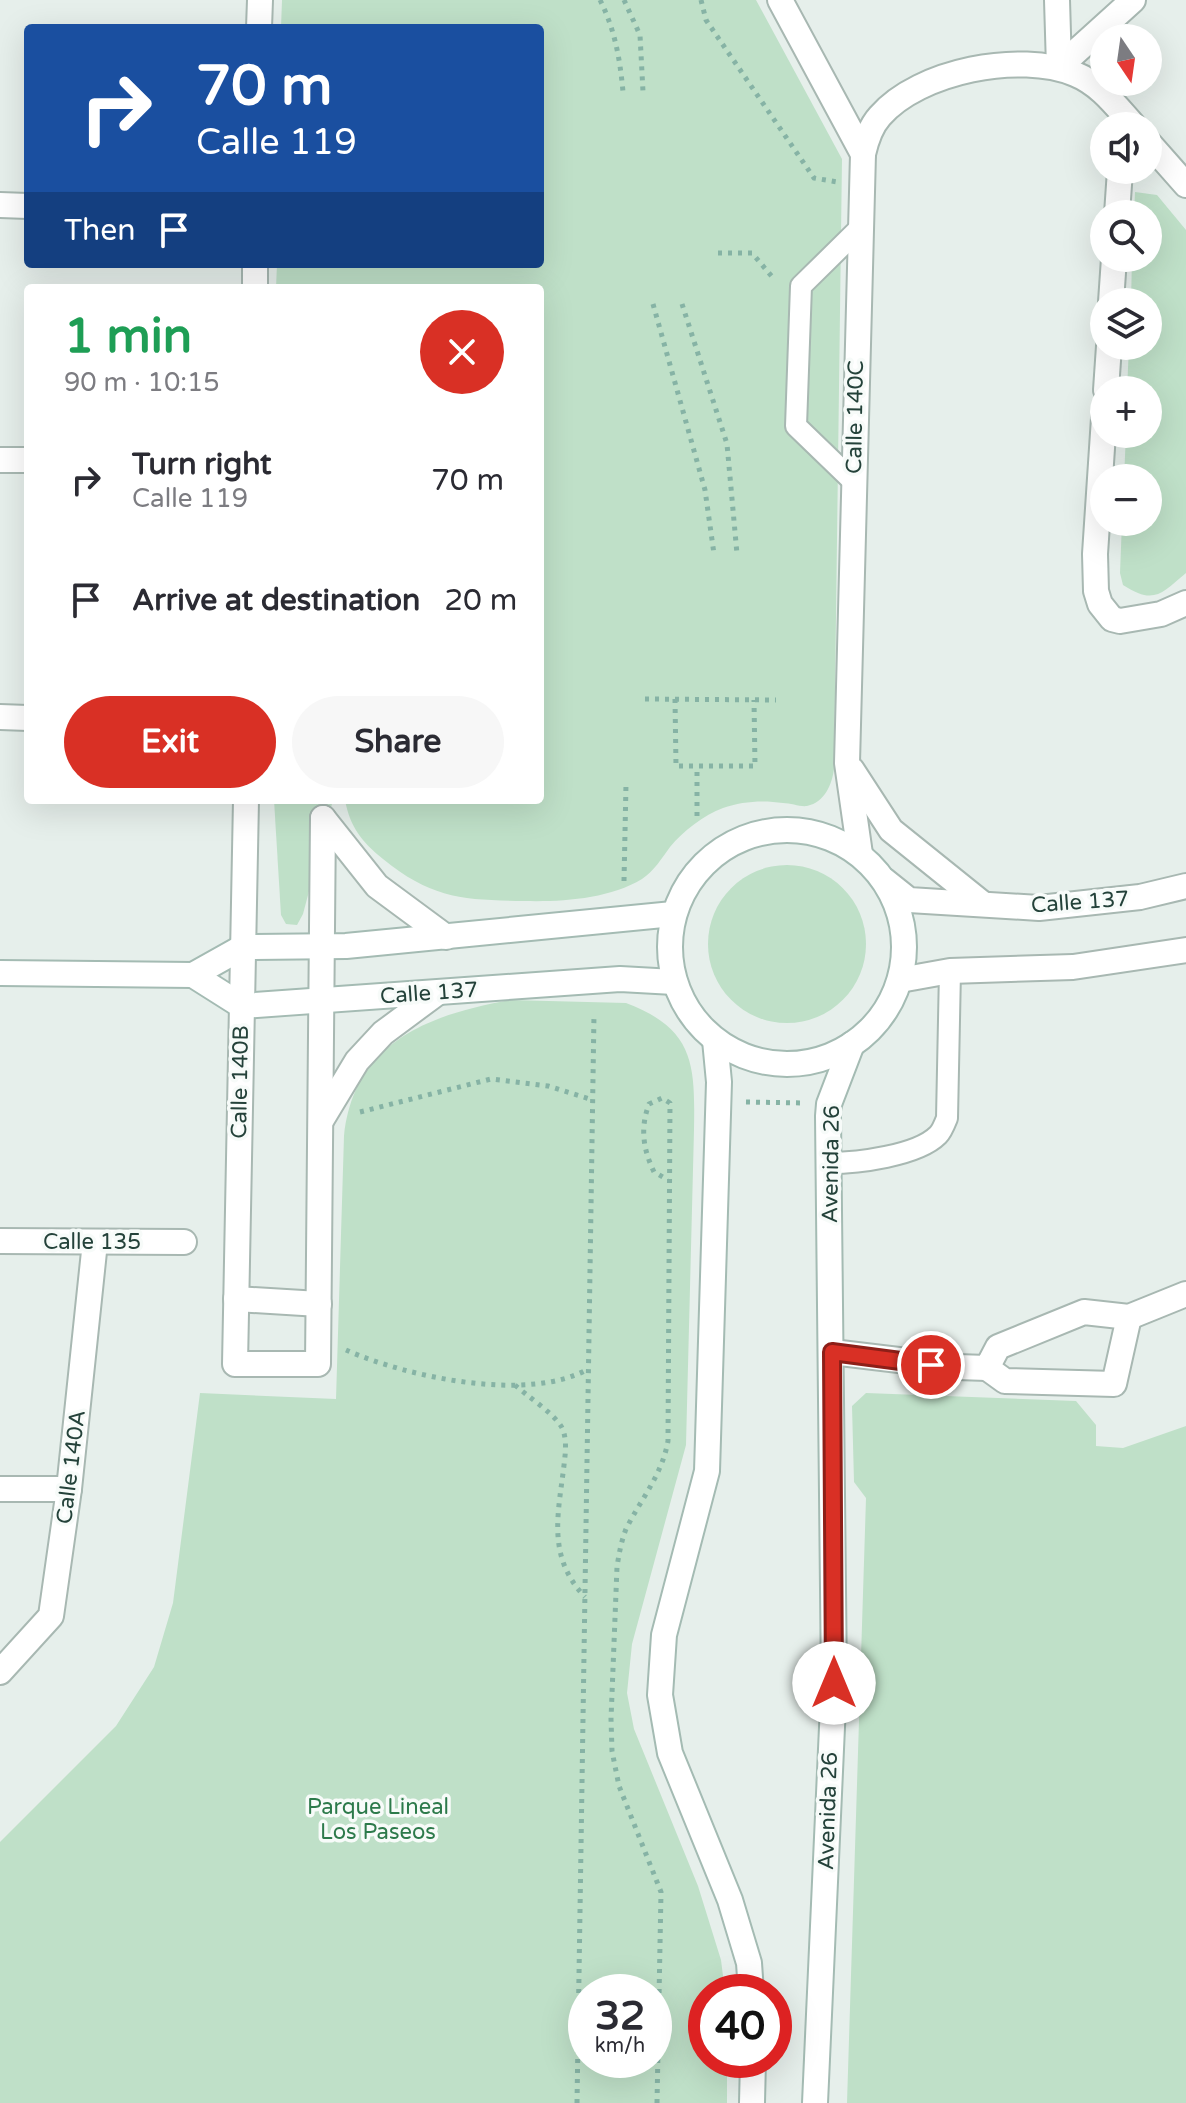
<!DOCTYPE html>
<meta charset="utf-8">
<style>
:root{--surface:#fff;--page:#f7f7f7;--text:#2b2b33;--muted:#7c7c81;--accent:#d93025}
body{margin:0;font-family:"Varela Round",sans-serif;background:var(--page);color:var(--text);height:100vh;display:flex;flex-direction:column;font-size:30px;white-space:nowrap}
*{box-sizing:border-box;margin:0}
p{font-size:26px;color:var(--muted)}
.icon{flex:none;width:44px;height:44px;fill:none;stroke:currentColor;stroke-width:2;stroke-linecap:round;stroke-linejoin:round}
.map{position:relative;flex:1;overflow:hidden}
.panel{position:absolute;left:24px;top:284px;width:520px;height:520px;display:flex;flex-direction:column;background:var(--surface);border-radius:8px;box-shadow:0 8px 32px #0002}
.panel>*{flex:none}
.banner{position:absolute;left:24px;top:24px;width:520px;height:244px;border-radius:8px;box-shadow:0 8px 32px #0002;background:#1a4fa0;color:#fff;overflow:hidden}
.needle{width:52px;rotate:167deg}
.controls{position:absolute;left:1090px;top:24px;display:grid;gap:16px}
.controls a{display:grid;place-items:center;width:72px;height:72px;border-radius:50%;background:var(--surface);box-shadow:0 8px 32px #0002;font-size:40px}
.speed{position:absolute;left:568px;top:1974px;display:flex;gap:16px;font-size:40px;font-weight:700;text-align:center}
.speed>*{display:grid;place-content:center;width:104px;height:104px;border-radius:50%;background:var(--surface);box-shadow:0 8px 32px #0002;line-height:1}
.speed small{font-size:20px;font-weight:400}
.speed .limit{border:12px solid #d22;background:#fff;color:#111}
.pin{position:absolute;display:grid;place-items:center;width:68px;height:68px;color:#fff;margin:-34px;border:4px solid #fff;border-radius:50%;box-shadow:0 2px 8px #0007}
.me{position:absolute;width:88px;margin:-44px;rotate:0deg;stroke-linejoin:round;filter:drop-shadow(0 0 6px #0008)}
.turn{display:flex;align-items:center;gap:28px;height:168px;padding:0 40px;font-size:36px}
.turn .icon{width:104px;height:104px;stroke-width:2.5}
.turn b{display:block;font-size:56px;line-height:68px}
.then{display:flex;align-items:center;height:76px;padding:0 40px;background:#0003;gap:16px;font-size:30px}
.round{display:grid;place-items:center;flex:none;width:84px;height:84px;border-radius:42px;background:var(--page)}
.summary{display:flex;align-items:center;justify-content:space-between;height:136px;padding:0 40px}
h1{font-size:48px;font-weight:700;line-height:60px;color:#1e9e55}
.action{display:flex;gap:16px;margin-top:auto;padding:16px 40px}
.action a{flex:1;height:92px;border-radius:48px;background:var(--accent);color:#fff;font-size:32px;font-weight:700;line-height:92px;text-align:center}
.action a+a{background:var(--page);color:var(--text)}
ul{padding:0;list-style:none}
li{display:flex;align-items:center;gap:24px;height:120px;padding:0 40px}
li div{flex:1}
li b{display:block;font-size:30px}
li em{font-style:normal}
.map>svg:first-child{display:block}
.green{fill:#bfe0c8;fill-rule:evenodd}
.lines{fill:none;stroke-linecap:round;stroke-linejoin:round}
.lane-casing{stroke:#a8b8b2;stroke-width:24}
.street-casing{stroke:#a8b8b2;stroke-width:28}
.secondary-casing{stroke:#a4bbb3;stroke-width:28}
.path{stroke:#86b3a5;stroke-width:5;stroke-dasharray:4 6;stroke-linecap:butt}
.lane{stroke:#fff;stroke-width:20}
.street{stroke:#fff;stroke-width:24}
.secondary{stroke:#fff;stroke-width:24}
.route-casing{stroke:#8d1f18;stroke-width:20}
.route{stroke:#d93025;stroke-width:14}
.labels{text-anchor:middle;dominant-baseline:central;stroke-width:7;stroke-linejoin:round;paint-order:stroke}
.street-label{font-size:22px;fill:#24423a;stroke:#f7fbf9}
.park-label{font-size:22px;fill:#2d7a4b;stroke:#f7fbf9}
</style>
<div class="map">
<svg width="1186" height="2103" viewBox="0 0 1186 2103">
<rect width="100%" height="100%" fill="#e6efeb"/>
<!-- green -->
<g class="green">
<path d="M282 0H756L842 159 834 769C832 784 825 802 807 806 800 807 791 803 783 803 764 800 742 801 723 808 704 815 683 831 670 847 662 858 654 871 642 879 609 899 562 902 524 901 464 900 432 899 383 859 362 842 350 827 345 800H540V288H276L277 264H540V28H281Z"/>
<path d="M1135 192 1157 195 1186 230V573C1161 594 1154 605 1123 585L1120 573 1122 522H1148V478H1124L1126 434H1148V390H1127L1129 346H1148V302H1131L1132 258H1148V214H1134Z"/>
<polygon points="274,800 333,800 303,914 297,925 286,924 281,915"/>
<circle cx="787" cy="944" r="79"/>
<path d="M510 1000 626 1003C695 1029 695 1065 694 1130L686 1445 632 1644 627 1693 634 1729 698 1886 721 1960 725 1992H706V2060H727V2103H0V1842L116 1726 154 1667 173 1603 200 1393 336 1399 344 1136C354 1042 428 1015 510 1000ZM586 1992H654V2060H586Z"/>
<polygon points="866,1393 1076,1401 1096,1425 1096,1446 1123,1448 1186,1426 1186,2103 847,2103 866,1498 854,1482 852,1406"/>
</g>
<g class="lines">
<!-- lane casing -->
<g class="lane-casing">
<g id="lane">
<polyline points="854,482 796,426 801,286 860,228"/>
<path d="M829 1163C857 1163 917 1156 938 1135 942 1131 945 1123 947 1118L950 971"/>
</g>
</g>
<!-- street casing -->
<g class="street-casing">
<g id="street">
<polyline points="780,0 863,154 847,763 860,854"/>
<polyline points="1057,0 1059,67"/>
<polyline points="259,28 260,0"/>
<polyline points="1059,67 1133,0"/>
<polyline points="1148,142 1186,185"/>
<path d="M863 154C866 141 870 127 880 116 919 71 1020 51 1075 74 1100 84 1116 106 1134 126"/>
<polyline points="0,205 28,206"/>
<polyline points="1117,214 1120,170"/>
<polyline points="255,288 255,264"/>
<polyline points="1111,302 1114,258"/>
<polyline points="1106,390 1109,346"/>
<polyline points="1104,418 1095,554 1096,591 1100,604 1112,619 1120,621 1161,614 1186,603"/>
<polyline points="0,460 28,460"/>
<polyline points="0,717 28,718"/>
<polyline points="852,770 891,830 983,904"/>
<polyline points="246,800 235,1364 318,1364 323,818"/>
<polyline points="323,818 377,886 446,937"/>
<polyline points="884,880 909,900 1039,908 1140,897 1186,886"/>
<polyline points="900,980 950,971 1073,967 1186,950"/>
<polyline points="322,1119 357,1061 383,1033 437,993"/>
<polyline points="0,1241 184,1242"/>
<polyline points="236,1299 319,1304"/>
<polyline points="832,1352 957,1367 987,1368 998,1347 1084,1312 1129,1317 1186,1294"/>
<polyline points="987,1368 1005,1381 1114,1384 1129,1317"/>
<polyline points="0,1489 69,1489"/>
<polyline points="0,1672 51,1616 69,1489 95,1242"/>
</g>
</g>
<!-- secondary casing -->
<g class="secondary-casing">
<g id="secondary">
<circle cx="787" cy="947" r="117"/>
<polyline points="0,973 193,975 243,947 346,946 673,914"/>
<polyline points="193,975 242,1006 620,979 674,982"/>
<polyline points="715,1040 719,1082 707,1471 664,1635 660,1695 670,1753 730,1900 749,1963 751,1992"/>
<polyline points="752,2103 753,2060"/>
<polyline points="815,2103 834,1683 828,1116 829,1104 852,1044"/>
</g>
</g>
<!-- path -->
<g class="path">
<path d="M600 0C615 30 620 59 623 92"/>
<polyline points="624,0 640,35 643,92"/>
<polyline points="701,0 706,20 814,178 837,182"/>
<polyline points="718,253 752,253 774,279"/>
<polyline points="653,304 705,490 714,554"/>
<polyline points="682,304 727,444 737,554"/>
<polyline points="645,699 776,700"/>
<polyline points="675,699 676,766 755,766 754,700"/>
<polyline points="697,816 697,766"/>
<polyline points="624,881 626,784"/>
<polyline points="746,1102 804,1103"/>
<polyline points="360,1112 491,1079 548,1086 593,1100"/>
<path d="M346 1350C407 1377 528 1403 588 1369"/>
<path d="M515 1385C527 1396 553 1413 561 1426 566 1434 566 1447 565 1456 560 1508 544 1554 585 1597"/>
<polyline points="577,2103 594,1014"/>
<path d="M657 2103 661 1892 619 1786 612 1751 611 1719 617 1567C619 1554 621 1542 626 1529 641 1499 662 1475 668 1441L670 1103 662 1098 649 1104C640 1128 643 1149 654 1172L668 1180"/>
</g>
<!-- lane -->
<use href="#lane" class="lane"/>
<!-- street -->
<use href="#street" class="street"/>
<!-- secondary -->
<use href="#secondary" class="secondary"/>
</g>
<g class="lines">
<!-- route casing -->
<g class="route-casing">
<polyline id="route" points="834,1683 832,1352 931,1365"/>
</g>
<!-- route -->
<use href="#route" class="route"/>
</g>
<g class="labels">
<!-- street labels -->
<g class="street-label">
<text transform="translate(855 417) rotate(-89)">Calle 140C</text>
<text transform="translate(1080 902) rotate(-4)">Calle 137</text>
<text transform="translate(429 993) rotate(-4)">Calle 137</text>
<text transform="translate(240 1082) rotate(-89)">Calle 140B</text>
<text transform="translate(831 1164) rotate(-89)">Avenida 26</text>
<text x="92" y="1242">Calle 135</text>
<text transform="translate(71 1467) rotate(-83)">Calle 140A</text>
<text transform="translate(828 1811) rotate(-88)">Avenida 26</text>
</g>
<!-- park labels -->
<g class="park-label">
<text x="378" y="1807">Parque Lineal<tspan x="378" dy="25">Los Paseos</tspan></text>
</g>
</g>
</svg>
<div class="controls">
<a><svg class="needle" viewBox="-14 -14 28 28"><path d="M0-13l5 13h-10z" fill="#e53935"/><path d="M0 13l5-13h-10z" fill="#7c7c81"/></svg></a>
<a><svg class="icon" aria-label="sound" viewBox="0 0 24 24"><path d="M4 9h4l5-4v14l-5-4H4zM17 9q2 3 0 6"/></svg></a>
<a><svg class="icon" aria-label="search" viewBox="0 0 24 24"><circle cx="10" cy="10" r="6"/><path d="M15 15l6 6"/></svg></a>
<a><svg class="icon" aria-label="layers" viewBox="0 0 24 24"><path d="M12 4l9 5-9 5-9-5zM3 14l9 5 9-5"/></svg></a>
<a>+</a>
<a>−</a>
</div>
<div class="speed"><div>32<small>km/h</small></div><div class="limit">40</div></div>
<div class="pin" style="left:931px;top:1365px;background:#d93025"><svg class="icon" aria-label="arrive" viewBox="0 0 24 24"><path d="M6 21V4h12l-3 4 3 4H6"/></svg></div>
<svg class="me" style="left:834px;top:1683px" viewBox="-20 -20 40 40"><circle r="19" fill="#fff"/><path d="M0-13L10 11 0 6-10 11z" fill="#d93025"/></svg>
<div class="banner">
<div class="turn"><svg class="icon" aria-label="right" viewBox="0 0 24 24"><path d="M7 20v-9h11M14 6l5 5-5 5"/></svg><div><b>70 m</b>Calle 119</div></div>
<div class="then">Then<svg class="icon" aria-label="arrive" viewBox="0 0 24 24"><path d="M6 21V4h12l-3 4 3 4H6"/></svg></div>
</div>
<section class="panel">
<div class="summary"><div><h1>1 min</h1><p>90 m · 10:15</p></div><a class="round" style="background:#d93025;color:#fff"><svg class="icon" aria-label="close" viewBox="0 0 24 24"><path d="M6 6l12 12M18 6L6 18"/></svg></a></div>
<ul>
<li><svg class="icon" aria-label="right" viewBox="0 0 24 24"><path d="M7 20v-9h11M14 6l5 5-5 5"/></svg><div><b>Turn right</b><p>Calle 119</p></div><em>70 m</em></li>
<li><svg class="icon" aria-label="arrive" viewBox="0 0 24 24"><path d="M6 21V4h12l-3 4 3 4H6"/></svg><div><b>Arrive at destination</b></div><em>20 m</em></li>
</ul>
<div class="action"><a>Exit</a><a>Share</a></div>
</section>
</div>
